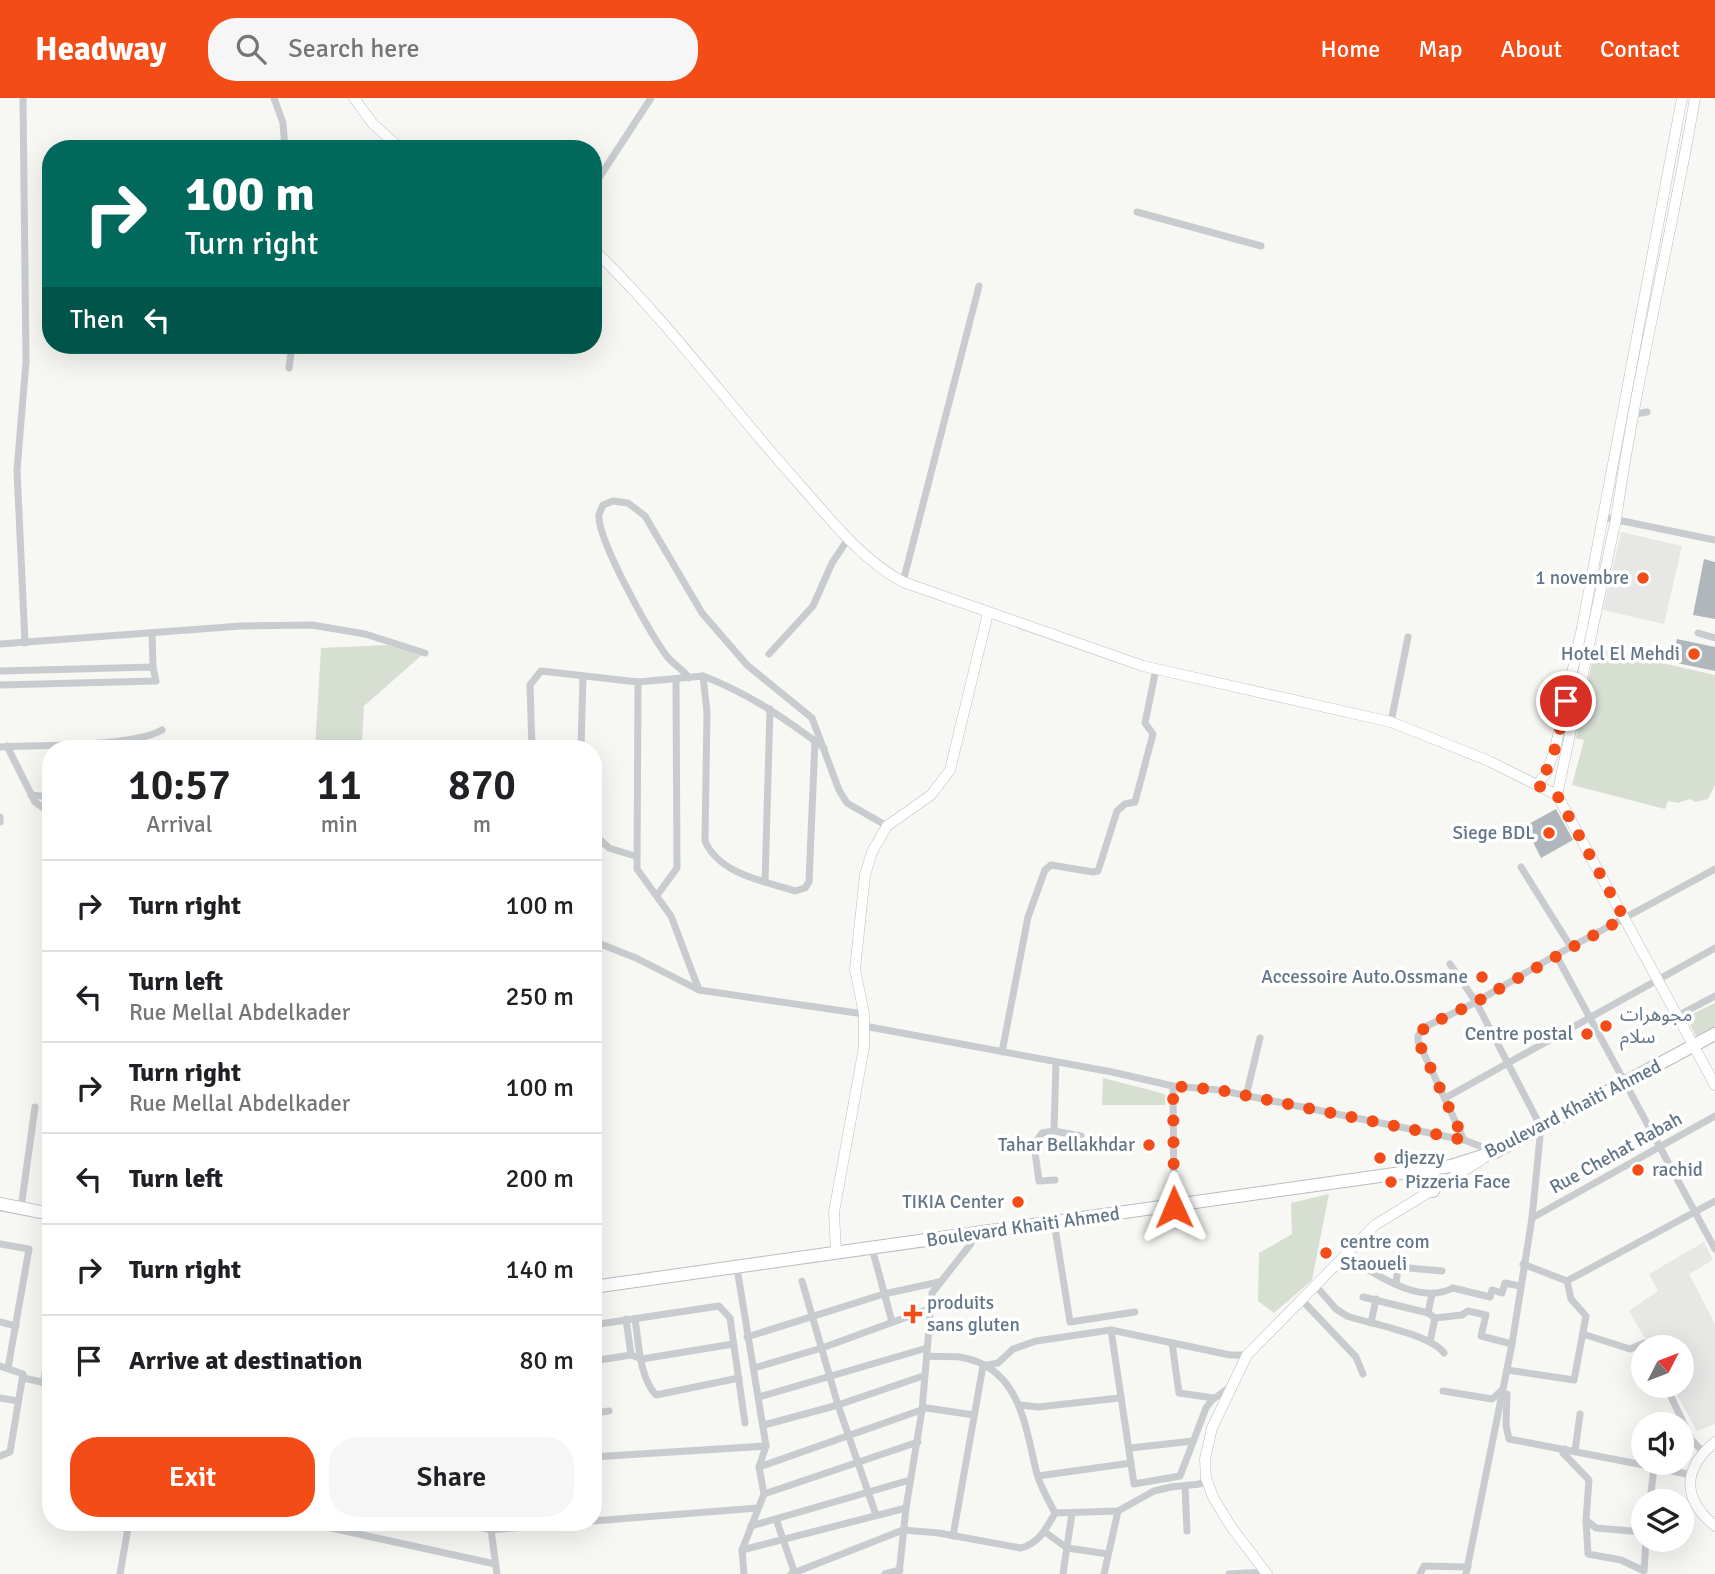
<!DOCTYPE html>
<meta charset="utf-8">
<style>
:root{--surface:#fff;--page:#f6f6f6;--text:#202124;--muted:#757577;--line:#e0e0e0;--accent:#f34c16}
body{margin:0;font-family:Signika,"Noto Sans Arabic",sans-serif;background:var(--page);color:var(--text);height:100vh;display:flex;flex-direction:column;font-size:26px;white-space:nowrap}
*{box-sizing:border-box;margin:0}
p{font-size:23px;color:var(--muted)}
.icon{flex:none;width:38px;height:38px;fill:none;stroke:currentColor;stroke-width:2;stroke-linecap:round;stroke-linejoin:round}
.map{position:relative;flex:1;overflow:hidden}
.drawer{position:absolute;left:42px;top:642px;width:560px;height:791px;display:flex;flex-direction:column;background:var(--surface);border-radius:28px;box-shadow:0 7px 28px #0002}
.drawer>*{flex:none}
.banner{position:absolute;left:42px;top:42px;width:560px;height:214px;border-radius:28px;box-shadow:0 7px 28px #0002;background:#00695c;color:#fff;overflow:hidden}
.needle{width:46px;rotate:48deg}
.tools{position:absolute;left:1631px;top:1237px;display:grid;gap:14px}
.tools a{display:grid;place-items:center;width:63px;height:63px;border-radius:50%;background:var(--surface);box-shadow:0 7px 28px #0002;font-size:35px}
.pin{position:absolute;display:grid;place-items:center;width:60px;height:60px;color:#fff;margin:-30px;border:4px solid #fff;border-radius:50%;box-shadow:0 2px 7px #0007}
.me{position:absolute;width:77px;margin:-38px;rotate:359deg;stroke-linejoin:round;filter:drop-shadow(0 0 5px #0008)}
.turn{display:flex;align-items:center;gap:24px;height:147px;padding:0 28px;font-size:32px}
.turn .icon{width:91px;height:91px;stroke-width:2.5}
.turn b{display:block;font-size:49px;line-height:60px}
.then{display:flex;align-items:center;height:66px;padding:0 28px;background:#0003;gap:14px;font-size:26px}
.eta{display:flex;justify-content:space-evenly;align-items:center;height:119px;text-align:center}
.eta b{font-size:42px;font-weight:600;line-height:49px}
.button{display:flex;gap:14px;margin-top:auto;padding:14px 28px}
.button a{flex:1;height:80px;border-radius:28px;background:var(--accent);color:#fff;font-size:28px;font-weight:600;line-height:80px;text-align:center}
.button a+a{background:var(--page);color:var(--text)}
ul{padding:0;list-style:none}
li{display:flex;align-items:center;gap:21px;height:91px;padding:0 28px;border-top:2px solid var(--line)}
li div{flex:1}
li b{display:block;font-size:26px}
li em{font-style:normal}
header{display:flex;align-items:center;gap:42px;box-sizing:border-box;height:98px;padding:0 35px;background:var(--accent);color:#fff}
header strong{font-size:33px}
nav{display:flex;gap:38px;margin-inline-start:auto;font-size:24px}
.search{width:490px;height:63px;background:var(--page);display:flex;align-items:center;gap:18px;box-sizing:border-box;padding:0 24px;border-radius:28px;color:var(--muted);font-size:26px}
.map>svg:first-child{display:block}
.built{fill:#e7e8e6}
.green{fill:#d7dfd3}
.building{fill:#afb7bd}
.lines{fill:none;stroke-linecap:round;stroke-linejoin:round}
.secondary-casing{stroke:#babfc4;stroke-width:11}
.highway-casing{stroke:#babdc0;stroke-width:14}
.street{stroke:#c9cccf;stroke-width:7}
.secondary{stroke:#fff;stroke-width:10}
.highway{stroke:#fff;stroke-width:12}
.route{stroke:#f34c16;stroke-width:12;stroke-dasharray:0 21.6}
.poi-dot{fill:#f34c16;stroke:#fff;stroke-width:2.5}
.labels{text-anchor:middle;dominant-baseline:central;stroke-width:7;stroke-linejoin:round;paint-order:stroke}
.poi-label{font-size:19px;fill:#637687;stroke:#fff;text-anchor:end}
.street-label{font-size:19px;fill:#637687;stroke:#fff}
</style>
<header>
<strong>Headway</strong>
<div class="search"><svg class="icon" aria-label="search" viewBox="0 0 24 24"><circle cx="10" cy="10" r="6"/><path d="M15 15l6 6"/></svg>Search here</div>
<nav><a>Home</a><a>Map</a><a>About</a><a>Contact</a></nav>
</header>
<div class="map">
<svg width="1715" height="1476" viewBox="0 0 1715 1476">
<rect width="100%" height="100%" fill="#f7f7f3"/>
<!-- built -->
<g class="built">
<polygon points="1621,434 1682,448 1664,526 1603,512"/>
<polygon points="1704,1144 1713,1162 1689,1176 1715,1226 1715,1326 1697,1333 1672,1288 1682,1288 1682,1250 1650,1249 1629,1213 1658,1193 1649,1176"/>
</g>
<!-- green -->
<g class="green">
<polygon points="388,547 423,556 364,608 362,644 372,651 315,651 321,550"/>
<polygon points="1595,550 1715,577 1715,687 1708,701 1695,704 1690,701 1678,705 1668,703 1665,711 1572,687 1584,642 1576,640"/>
<polygon points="1715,905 1715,929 1696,938 1686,919"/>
<polygon points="1103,980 1165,996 1165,1007 1102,1007"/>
<polygon points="1329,1096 1312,1182 1274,1215 1258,1203 1259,1155 1292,1136 1291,1105"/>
</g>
<!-- building -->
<g class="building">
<polygon points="1704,461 1715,464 1715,521 1693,517"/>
<polygon points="1677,541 1715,549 1715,573 1672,564"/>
<polygon points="1556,711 1573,742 1541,760 1525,728"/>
</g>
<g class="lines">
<!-- secondary casing -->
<g class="secondary-casing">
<g id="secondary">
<polyline points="354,0 373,26 401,51"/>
<path d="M593 151C668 223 730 309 800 387 832 423 861 461 903 484L1143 568 1391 624 1489 663 1557 697"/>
<polyline points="1537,687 1547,674 1555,651 1582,530 1682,0"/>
<path d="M1557 697 1616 421C1636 280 1671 141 1695 0"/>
<polyline points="1557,697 1715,987"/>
<polyline points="836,1155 834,1114 864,949 864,916 855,871 865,777 872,754 887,728 931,697 950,672 988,515"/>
<path d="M1715 1344C1682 1371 1682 1401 1715 1428"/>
<polyline points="1267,1476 1232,1430 1213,1399 1206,1380 1205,1361 1212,1330 1247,1257 1375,1127 1483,1061"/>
</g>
</g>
<!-- highway casing -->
<g class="highway-casing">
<g id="highway">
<polyline points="1423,1072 1434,1079 1433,1093"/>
<polyline points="0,1106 51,1116"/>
<polyline points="593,1189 1451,1068 1495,1054 1715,936"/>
</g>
</g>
<!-- street -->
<g class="street">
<polyline points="23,0 26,264 17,372 25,545"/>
<polyline points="274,0 283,25 285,51"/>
<polyline points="593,89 651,0"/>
<polyline points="1137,114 1261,148"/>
<polyline points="289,270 292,247"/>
<polyline points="1635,316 1647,314"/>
<polyline points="1603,419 1715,442"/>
<polyline points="903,484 979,188"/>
<polyline points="152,535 153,569"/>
<polyline points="1698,535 1715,540"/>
<polyline points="0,546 241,528 312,527 365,536 425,555"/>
<polyline points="769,556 813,508 832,465 848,441"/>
<polyline points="0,573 153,569 156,583 0,587"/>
<path d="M689 580C682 570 672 566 666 557 650 535 597 441 599 417 599 416 603 407 603 407L613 403 628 405 645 418 702 515 747 567 812 620 839 692 847 705 887 728"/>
<polyline points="638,584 637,771 671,818 699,892"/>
<polyline points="1391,624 1408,539"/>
<path d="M815 642 809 784 805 790 795 793C764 783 719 776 705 743L707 614 703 578C748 595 786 621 824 650"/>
<polyline points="7,648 35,704 51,715"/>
<path d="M0 649C38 647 133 649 162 632"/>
<polyline points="532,651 530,587 541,573 638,584 703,578"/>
<polyline points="581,651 583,578"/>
<polyline points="31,697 51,699"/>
<polyline points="0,719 0,724"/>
<polyline points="593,735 609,750 635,758"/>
<polyline points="1521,769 1571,849"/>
<polyline points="765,784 770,611"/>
<polyline points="658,796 677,770 676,581"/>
<polyline points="593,843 636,860 699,892 864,916"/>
<polyline points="1556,857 1715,1151"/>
<polyline points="1450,866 1476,904 1541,1029 1532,1120 1512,1246 1466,1476"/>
<polyline points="1677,918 1715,898"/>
<polyline points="864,928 1112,974 1173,988"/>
<polyline points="1002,954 1028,819 1045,772 1051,767 1093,774 1098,773 1117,713 1125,706 1135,704 1153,636 1145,625 1156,571"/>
<polyline points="1246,998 1260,940"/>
<polyline points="1447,999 1715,850"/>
<polyline points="1054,1033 1056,964"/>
<polyline points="1464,1042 1418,943 1418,938 1425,929 1476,904 1556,857 1715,771"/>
<polyline points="1055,1082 1039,1083 1034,1047 1042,1035 1054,1033 1081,1038"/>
<polyline points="1174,1108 1173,988 1219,992 1464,1042 1493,1053"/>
<polyline points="21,1110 35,1009"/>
<polyline points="1532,1120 1715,1018"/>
<polyline points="1054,1124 1070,1224 1135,1214"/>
<polyline points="0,1146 29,1151 8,1270"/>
<polyline points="872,1150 892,1224"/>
<polyline points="1523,1166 1567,1183 1715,1103"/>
<polyline points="737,1170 766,1348 759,1369 764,1396 742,1452 744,1476"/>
<path d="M1370 1173C1394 1187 1426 1204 1453 1190L1490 1199 1492 1192 1502 1195 1505 1185 1520 1188"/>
<polyline points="802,1183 838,1307 876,1417"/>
<polyline points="1396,1186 1398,1169 1442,1173"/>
<path d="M1315 1187 1336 1211 1347 1218C1371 1226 1430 1236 1444 1255"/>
<polyline points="1363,1199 1428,1215 1435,1220 1462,1217 1468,1213 1486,1217 1481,1238 1512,1246"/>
<polyline points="1301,1201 1356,1259 1363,1276"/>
<polyline points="1428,1215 1432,1196"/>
<path d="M635 1221C639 1246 639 1278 656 1297L739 1280"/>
<polyline points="0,1224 16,1228"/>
<polyline points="1371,1225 1376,1201"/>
<polyline points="593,1227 719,1208 730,1220 745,1325"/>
<polyline points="1111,1232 1134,1386 1180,1378 1206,1310 1212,1302 1230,1289"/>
<polyline points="1583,1236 1630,1251 1644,1245 1646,1250"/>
<polyline points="747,1239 884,1196 939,1184"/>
<polyline points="1430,1244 1435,1220"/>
<polyline points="1172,1245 1179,1295 1214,1300"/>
<polyline points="631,1257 642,1261 733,1246"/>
<polyline points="593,1263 631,1257 626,1221"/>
<polyline points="0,1268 23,1276 10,1354 0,1358"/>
<polyline points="754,1270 822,1250 929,1211"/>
<polyline points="1507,1272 1574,1282 1586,1218 1571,1201 1567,1183"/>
<polyline points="23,1280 51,1286"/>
<polyline points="43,1285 51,1249"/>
<polyline points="1666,1288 1691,1341 1703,1354"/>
<polyline points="1443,1293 1492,1301 1501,1293"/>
<polyline points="1502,1296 1507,1296 1506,1327 1509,1341 1654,1369"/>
<polyline points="759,1299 927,1250"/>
<polyline points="0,1300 18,1303"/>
<polyline points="1020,1307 1038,1309 1119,1300"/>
<polyline points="593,1315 609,1313"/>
<polyline points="764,1327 838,1307 923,1278"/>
<polyline points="1131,1350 1193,1343"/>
<polyline points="1565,1351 1563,1355 1589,1382 1586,1422 1596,1430 1643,1434"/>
<polyline points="1575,1353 1580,1316"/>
<polyline points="593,1359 766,1348"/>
<polyline points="759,1369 927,1310 974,1317"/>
<polyline points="1038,1378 1131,1365"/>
<polyline points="1185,1388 1187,1433"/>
<polyline points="764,1396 918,1344"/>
<polyline points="1650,1404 1654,1369 1691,1377"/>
<polyline points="1055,1415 1118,1413 1154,1393 1171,1389 1200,1386 1206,1380"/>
<polyline points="776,1421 795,1476"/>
<polyline points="1586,1422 1588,1456 1621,1462 1644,1473 1646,1442"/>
<polyline points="593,1423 758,1410"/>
<polyline points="304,1424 495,1466"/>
<polyline points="460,1424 491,1432 578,1424"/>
<polyline points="751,1428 910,1382"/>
<polyline points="491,1432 497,1476"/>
<polyline points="1045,1434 1067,1450 1108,1456"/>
<polyline points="953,1438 983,1268 998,1265 1013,1251 1036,1243 1111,1232 1230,1257 1247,1257"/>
<polyline points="742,1452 906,1410"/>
<polyline points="120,1476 129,1424"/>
<path d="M791 1476 903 1432 939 1435 1021 1450C1039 1445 1046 1431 1055 1415 1049 1403 1041 1390 1037 1376 1025 1329 1021 1269 960 1259 950 1258 938 1259 927 1258"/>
<polyline points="885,1476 900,1472"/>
<polyline points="899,1476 906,1410 922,1312 932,1195 970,1147 975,1137"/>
<polyline points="1063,1476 1072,1415"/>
<polyline points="1104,1476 1118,1413"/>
<polyline points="1229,1476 1266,1474"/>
<polyline points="1420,1476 1424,1468 1468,1469"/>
</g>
<!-- secondary -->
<use href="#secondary" class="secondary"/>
<!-- highway -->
<use href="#highway" class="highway"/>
</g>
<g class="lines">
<!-- route -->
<path class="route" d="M1174 1109 1173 988 1219 992 1464 1042 1418 943V938L1425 929 1476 904 1624 820 1557 697 1537 687C1556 663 1559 632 1566 603"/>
</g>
<!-- markers -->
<g class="poi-dot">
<circle cx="1643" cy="480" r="7"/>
<circle cx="1694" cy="556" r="7"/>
<circle cx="1549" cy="735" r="7"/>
<circle cx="1482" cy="879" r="7"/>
<circle cx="1606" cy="928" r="7"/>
<circle cx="1587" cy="936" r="7"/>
<circle cx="1149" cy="1047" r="7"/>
<circle cx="1380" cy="1060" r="7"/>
<circle cx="1638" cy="1072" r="7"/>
<circle cx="1391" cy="1084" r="7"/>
<circle cx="1018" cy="1104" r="7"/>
<circle cx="1326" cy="1155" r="7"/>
<path d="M909.5 1205.5h7v7h7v7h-7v7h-7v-7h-7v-7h7z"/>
</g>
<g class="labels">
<!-- poi labels -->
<g class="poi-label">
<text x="1629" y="480">1 novembre</text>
<text x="1680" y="556">Hotel El Mehdi</text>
<text x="1535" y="735">Siege BDL</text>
<text x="1468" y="879">Accessoire Auto.Ossmane</text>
<text x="1620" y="917" text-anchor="start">مجوهرات<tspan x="1620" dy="22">سلام</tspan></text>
<text x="1573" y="936">Centre postal</text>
<text x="1135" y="1047">Tahar Bellakhdar</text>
<text x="1394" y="1060" text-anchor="start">djezzy</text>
<text x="1652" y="1072" text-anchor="start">rachid</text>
<text x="1405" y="1084" text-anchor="start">Pizzeria Face</text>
<text x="1004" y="1104">TIKIA Center</text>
<text x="1340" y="1144" text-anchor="start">centre com<tspan x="1340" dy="22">Staoueli</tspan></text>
<text x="927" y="1205" text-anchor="start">produits<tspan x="927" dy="22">sans gluten</tspan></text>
</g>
<!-- street labels -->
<g class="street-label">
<text transform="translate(1573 1011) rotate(-27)">Boulevard Khaiti Ahmed</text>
<text transform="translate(1616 1055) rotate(-29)">Rue Chehat Rabah</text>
<text transform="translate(1023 1129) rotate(-8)">Boulevard Khaiti Ahmed</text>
</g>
</g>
</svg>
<div class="tools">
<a><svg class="needle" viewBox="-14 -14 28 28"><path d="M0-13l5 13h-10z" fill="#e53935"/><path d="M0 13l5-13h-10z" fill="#757577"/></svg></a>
<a><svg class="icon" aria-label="sound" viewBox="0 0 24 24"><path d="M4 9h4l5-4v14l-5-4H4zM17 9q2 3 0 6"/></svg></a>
<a><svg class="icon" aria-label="layers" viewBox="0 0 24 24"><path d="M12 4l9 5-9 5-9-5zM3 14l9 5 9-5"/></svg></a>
</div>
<div class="pin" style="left:1566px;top:603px;background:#d93025"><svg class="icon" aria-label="arrive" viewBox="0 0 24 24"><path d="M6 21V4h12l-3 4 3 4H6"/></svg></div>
<svg class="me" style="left:1174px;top:1109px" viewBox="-20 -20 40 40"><path d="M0-17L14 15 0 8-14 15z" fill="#f34c16" stroke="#fff" stroke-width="4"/></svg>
<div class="banner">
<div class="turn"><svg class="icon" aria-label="right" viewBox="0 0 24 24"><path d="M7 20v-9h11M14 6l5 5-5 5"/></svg><div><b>100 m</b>Turn right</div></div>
<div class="then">Then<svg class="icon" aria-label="left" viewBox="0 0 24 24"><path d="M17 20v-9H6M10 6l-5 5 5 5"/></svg></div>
</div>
<section class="drawer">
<div class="eta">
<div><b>10:57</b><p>Arrival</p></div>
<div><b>11</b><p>min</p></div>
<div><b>870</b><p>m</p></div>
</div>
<ul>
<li><svg class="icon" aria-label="right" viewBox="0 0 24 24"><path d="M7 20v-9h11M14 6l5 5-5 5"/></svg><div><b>Turn right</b></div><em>100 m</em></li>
<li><svg class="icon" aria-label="left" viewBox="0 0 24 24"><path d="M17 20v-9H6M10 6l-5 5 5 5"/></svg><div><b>Turn left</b><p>Rue Mellal Abdelkader</p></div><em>250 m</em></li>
<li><svg class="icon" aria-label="right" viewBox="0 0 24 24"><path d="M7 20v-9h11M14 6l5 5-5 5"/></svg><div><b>Turn right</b><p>Rue Mellal Abdelkader</p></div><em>100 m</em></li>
<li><svg class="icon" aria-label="left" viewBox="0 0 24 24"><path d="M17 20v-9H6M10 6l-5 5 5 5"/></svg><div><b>Turn left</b></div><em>200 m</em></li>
<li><svg class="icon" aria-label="right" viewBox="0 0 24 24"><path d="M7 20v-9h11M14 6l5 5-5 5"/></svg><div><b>Turn right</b></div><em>140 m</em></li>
<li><svg class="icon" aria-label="arrive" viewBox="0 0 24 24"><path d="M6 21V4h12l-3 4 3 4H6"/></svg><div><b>Arrive at destination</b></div><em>80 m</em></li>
</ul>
<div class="button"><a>Exit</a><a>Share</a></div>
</section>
</div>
